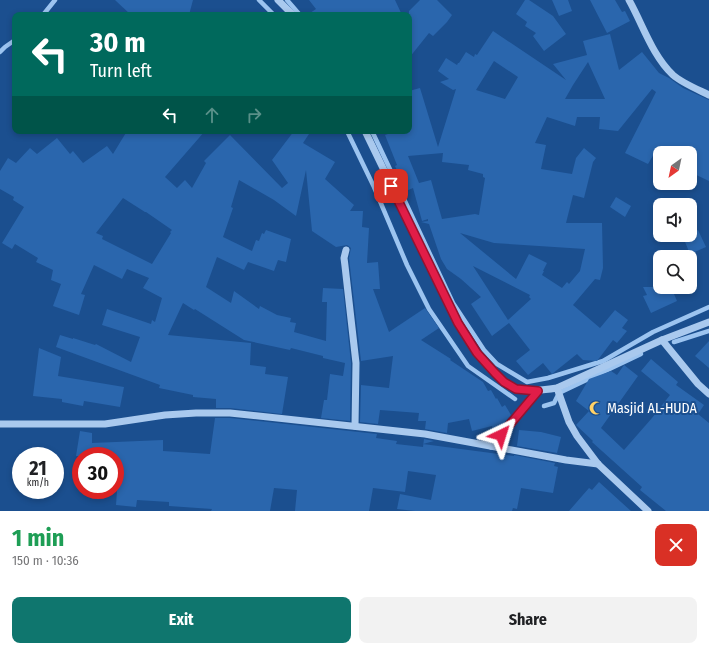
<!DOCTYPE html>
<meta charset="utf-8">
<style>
:root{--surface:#fff;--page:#f2f2f2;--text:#202124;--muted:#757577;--accent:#0f766e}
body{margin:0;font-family:"Fira Sans Condensed",sans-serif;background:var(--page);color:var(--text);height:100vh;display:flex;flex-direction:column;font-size:15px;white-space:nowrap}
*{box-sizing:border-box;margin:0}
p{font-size:13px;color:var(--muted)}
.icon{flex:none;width:22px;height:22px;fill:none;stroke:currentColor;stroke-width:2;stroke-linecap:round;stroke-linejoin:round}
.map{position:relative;height:511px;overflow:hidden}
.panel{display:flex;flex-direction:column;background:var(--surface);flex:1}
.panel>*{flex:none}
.banner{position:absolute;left:12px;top:12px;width:400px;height:122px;border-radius:8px;box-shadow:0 2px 6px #0003;background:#00695c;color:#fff;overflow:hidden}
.needle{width:26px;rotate:213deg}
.tools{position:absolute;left:653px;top:146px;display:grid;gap:8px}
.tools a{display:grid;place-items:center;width:44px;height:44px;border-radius:8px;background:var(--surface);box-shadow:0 2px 6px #0003;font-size:20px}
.speed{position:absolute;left:12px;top:447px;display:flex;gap:8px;font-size:20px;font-weight:700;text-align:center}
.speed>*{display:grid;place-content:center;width:52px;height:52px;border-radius:50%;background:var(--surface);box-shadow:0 2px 6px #0003;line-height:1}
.speed small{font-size:10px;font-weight:400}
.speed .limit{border:6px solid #d22;background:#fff;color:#111}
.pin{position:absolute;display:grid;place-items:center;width:34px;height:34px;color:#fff;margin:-17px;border-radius:8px;box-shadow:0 2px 6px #0006}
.me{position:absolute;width:44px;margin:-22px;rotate:41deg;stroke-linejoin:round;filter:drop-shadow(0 0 3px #0008)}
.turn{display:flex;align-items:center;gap:14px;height:84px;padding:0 12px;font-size:18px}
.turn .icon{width:52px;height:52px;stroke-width:2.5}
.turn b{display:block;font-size:28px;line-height:34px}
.lanes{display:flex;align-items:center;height:38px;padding:0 12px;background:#0003;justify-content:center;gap:20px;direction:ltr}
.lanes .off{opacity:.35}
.round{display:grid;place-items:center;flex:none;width:42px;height:42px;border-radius:8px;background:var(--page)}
.overview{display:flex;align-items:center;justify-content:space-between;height:68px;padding:0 12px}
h1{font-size:24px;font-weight:700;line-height:30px;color:#1e9e55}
.action{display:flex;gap:8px;margin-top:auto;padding:8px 12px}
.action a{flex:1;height:46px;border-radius:8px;background:var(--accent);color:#fff;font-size:16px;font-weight:700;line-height:46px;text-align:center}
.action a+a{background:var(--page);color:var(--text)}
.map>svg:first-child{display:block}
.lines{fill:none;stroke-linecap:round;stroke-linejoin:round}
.stream{stroke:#9cc4f0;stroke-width:4.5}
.building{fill:#2a66ad;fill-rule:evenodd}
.minor{stroke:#a9c9ee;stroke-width:7}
.route-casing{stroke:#92132f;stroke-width:10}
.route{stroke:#e11d48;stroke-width:7}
.labels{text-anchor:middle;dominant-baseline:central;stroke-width:4;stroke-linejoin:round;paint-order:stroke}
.poi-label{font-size:14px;fill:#fff;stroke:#1b4f8f;text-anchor:start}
</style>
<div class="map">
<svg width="709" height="511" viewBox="0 0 709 511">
<rect width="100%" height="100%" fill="#1b4f8f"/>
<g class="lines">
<!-- stream -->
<g class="stream">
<polyline points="259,0 274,15"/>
<polyline points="287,0 300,15"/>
<polyline points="43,15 55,0"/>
<polyline points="0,52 5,47 15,40"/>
<polyline points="347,131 374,187 407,265 429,309 468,366 515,399"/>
<polyline points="372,131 453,303 484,350 497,364 527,382 548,378 603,361 653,332 709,307"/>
<polyline points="674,342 709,331"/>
<polyline points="544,406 554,403 559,393 641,354"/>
</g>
</g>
<!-- building -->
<g class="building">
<polygon points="115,0 193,0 189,15 131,15"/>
<polygon points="309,0 395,0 402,15 307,15 316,9"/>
<polygon points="420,0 437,0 452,15 447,22 433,36 429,33 409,58 409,11"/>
<polygon points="525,0 529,0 553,16 566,34 544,51 533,36 536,33 525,26 527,22 516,14"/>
<polygon points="552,0 568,0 572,11 559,16"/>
<polygon points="590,0 615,0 622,12 625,11 630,21 607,33"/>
<path d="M493 31 566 80 553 64 587 55 583 41 610 34 619 70 642 52 659 73 669 78 683 88 709 100V181L690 172V153H660V157L654 154 648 164 625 153 656 92 652 89 618 131 599 129 600 117H577L575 126 547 117 535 143 546 145 541 169 572 174 576 158 584 148 596 158 593 162 584 198 573 195 566 223H602L603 268 600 280 595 279 573 305 600 328 615 310 628 320 622 328 627 331 617 343 613 340 597 361 583 360 577 354 552 374 543 363 528 375 516 361 530 350 509 323 492 336 471 304 481 297 461 279 447 269 441 259 429 224 421 222 428 221V219L422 221 413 188 406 191 395 166 397 165 385 135 396 131H409V91L420 88 438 147 456 89 453 90 440 82 449 79 438 71 446 58 457 65 458 63H459L466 52 474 57 475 54 477 55ZM494 61 518 77 505 99 476 90ZM588 62 605 99H565L573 85ZM443 153 442 162 469 165 468 170 483 174V177L485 178 479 215 475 214 442 219 431 180 419 183 408 156ZM460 233 494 243 585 249 580 271 569 284 567 282 562 288 542 275 544 271H543L547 263 529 254 516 279ZM473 266 530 295 529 297 531 299 508 320Z"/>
<path d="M127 131H205L165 177 177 188 185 180 192 188 206 163 204 161 230 135 282 188 288 183 272 160 294 131H311L303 143 335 162 325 179 354 205 350 211H363L362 227 369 228 367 263 378 262 380 289H373L389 332 425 308 439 328 421 340 451 359 450 360 483 382 488 391 491 390 496 399 497 398 502 407 505 405 511 415 502 425 493 430 492 426 472 431 469 419 448 423 447 433 425 429 426 421H418L419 413 380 410 378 424 360 422 361 385 389 388 393 356 361 361 349 258 351 248 347 245 336 247 312 231 306 170 296 216 274 200 239 180 231 207 233 208 223 237 252 251 256 240 259 241 262 233 264 234 266 230 291 239 286 262 278 260 274 271 248 262 244 270 217 257 206 287 231 303 234 291 259 309 260 306 277 315 291 318 290 322 296 323 294 332 326 341 327 302H322L323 288 343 289 351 363 350 421 321 418 324 400H327L330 374 343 376 345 363 323 358V356L291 348 290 350 244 340 195 309 194 310 183 303 168 335 251 343 250 365 266 367 265 374 288 377 282 414 230 408H216V399L193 397V395L159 388 160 385 56 347 60 335 73 339V338L95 345 96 344 131 362 140 337 102 325 107 309 151 324 152 320 155 322 162 298 143 288 149 278 127 269 122 279 94 265 81 294 85 295 79 315 53 306 61 284 51 280 53 270 36 262 38 258 15 244 12 249 2 243 24 207 13 200 14 197 0 189V171L8 158 16 163 30 148 37 154 57 138 70 154 73 151 83 163 107 146 113 154ZM123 198 145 212H146L172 230 170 232 171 233 152 264 102 239 103 236 96 233Z"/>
<polygon points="616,197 631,206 625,217 610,207"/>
<polygon points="698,230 706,247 690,254 683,237 687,235 690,235 690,234"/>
<polygon points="643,287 671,287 677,301 651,313 643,296 647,295"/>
<polygon points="709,341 709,368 695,356"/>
<polygon points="39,348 61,357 58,376 124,387 120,407 84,401 83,406 62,402 62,399 33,396"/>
<polygon points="651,359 678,382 676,385 704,405 698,414 709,423 709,511 666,511 640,490 642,487 592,442 593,441 576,425 589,411 576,401 589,379 611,371 617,375 624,365 638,376 601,428 624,450 652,418 670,395 641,371"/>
<polygon points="215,418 230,418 377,434 376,438 397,441 396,444 423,447 424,439 434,441 423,444 514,456 514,455 555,463 554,466 558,467 553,493 521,488 517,509 513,508 512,511 415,511 397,509 400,494 431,500 436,475 408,471 405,492 373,488 369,511 295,511 297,490 274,488 270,511 211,511 212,509 169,506 169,502 137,500 136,507 116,505 118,477 115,477 115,456 76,456 80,431 92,433 92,443 163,440 163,451 210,454"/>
<polygon points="519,430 541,432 561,437 557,453 517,446"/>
<polygon points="599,482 621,502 631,511 569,511 589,488 592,490"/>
</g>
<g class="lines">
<!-- minor -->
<g class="minor">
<polyline points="278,0 293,15"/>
<path d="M629 0C643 25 652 55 673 75 682 83 699 90 709 95"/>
<path d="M365 131 458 323C472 345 486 370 509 385 511 386 514 389 517 389 530 392 544 390 557 388L662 340 709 322"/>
<polyline points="346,250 344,258 345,266 356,363 355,426"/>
<polyline points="662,340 698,384 709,394"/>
<polyline points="557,388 569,422 577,436 598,464 648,511"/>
<polyline points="1,424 105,424 165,415 196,413 230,413 425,434 566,460 598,464"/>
<polyline points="491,446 538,391"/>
</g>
</g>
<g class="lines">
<!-- route casing -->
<g class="route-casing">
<polyline id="route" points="391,186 458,323 477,353 495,373 504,382 516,389 538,391 501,435"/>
</g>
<!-- route -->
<use href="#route" class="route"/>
</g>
<!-- icons -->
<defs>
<g id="mosque-bare" transform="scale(1.08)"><path d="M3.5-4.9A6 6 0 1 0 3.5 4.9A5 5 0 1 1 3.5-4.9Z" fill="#ffd166" stroke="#1b4f8f" stroke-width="2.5" paint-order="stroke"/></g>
</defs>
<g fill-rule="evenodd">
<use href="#mosque-bare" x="596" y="408"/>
</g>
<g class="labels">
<!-- poi labels -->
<g class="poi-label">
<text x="607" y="408">Masjid AL-HUDA</text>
</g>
</g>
</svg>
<div class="tools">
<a><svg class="needle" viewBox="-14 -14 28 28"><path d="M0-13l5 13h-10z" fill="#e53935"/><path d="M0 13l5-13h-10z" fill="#757577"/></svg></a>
<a><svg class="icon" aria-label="sound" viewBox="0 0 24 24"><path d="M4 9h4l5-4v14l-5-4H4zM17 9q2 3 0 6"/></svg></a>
<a><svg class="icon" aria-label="search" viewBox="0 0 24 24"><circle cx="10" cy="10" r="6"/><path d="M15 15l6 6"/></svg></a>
</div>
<div class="speed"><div>21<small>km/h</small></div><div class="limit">30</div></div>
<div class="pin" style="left:391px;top:186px;background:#d93025"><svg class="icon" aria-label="arrive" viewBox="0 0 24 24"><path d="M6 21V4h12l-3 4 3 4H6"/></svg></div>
<svg class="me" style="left:501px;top:435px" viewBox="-20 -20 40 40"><path d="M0-17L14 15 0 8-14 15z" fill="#e11d48" stroke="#fff" stroke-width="4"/></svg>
<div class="banner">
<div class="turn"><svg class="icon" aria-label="left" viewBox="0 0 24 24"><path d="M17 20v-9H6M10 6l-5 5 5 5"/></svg><div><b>30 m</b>Turn left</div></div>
<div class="lanes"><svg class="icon" aria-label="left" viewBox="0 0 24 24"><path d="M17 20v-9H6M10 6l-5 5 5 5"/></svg><svg class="icon off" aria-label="ahead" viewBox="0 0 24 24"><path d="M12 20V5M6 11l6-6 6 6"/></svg><svg class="icon off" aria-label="right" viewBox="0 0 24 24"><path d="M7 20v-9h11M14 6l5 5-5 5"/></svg></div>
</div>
</div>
<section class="panel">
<div class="overview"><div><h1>1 min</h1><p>150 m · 10:36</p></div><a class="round" style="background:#d93025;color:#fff"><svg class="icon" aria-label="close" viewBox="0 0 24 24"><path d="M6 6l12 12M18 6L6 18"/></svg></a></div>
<div class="action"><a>Exit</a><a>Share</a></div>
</section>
